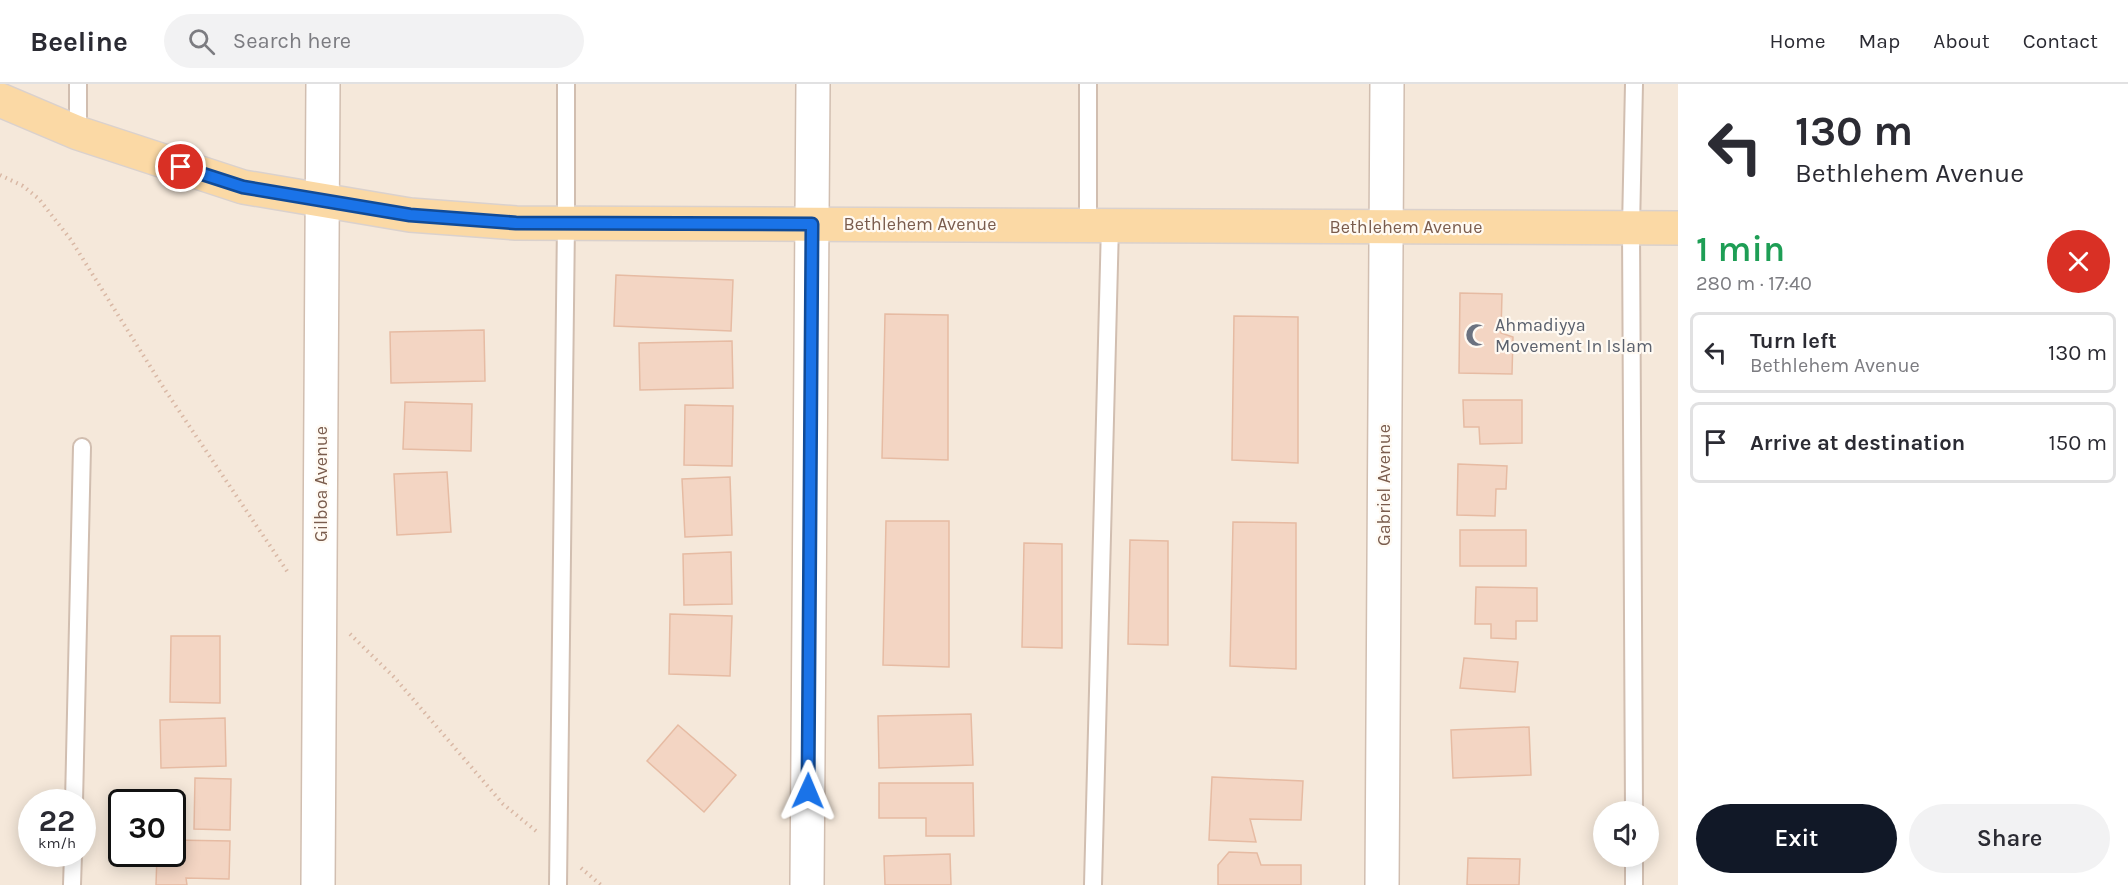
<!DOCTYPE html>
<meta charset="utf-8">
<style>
:root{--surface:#fff;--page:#f2f2f3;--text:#2b2b33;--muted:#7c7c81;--line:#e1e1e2;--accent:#111827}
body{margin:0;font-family:Karla,sans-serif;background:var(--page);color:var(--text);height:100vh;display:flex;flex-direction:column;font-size:22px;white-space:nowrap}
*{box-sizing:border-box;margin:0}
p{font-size:20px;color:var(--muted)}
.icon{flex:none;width:33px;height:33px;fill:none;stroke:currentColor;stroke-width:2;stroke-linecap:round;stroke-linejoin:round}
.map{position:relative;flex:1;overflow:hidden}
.panel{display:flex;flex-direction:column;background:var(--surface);width:450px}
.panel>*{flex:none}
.banner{background:#fff;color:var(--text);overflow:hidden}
.buttons{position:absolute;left:1593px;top:717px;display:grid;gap:12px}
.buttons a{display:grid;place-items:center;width:66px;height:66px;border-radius:50%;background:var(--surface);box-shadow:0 3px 15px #0003;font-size:30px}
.speed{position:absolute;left:18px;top:705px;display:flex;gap:12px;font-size:30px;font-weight:700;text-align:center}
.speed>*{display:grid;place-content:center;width:78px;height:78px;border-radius:50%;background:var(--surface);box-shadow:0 3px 15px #0003;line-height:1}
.speed small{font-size:15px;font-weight:400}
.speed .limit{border:3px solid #111;border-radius:9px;background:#fff;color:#111}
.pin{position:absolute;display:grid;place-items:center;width:51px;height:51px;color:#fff;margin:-26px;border:3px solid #fff;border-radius:50%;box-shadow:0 2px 6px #0007}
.me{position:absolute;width:66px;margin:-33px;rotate:1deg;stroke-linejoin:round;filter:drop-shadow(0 0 4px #0008)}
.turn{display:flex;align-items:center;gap:21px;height:126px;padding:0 18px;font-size:27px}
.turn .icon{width:78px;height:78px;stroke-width:2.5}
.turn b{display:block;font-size:42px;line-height:51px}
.round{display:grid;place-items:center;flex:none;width:63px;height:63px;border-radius:32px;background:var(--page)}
.head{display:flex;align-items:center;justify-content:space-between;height:102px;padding:0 18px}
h1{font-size:36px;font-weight:600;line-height:45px;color:#1e9e55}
.action{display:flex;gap:12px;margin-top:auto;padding:12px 18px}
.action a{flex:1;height:69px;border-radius:36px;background:var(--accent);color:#fff;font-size:24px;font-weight:600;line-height:69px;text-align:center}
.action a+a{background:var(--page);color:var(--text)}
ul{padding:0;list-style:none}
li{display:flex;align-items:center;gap:18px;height:81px;margin:0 12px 9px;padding:0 6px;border:3px solid var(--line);border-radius:9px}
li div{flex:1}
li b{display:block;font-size:22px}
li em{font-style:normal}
header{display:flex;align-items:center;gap:36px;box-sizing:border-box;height:84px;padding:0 30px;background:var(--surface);border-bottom:2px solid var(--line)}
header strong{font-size:28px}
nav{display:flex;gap:33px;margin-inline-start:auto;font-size:21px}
.search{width:420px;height:54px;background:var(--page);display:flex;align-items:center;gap:15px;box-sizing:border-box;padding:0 21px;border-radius:33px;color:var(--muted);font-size:22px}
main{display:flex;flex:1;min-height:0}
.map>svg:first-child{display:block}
.residential{fill:#f5e8da;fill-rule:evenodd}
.building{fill:#f3d5c3;stroke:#e6bba3;stroke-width:1.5}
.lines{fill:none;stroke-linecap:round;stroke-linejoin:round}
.service-casing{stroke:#d1beb0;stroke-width:20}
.minor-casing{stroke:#d1beb0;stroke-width:36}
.primary-casing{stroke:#dad1cd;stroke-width:36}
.path{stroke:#d9b8a5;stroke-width:4;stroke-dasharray:1.5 4.5;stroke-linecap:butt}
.service{stroke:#fff;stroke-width:16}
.minor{stroke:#fff;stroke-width:33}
.primary{stroke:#fbd9a5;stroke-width:33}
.route-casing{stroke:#114b97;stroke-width:15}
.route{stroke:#1a73e8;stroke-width:10}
.labels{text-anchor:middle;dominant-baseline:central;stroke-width:4.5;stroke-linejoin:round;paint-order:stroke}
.street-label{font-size:18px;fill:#7a5c4d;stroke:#fffaf3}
.worship-label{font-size:18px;fill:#5b616d;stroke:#fffaf3;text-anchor:start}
</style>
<header>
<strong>Beeline</strong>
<div class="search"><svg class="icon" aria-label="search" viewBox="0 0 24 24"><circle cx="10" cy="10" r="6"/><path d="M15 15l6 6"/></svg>Search here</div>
<nav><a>Home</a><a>Map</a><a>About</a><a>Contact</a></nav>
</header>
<main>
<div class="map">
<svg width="1678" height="801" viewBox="0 0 1678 801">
<rect width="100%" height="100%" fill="#fdf6ec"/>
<!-- residential -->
<path class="residential" d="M0 0H1678V801H0ZM32 718H82V770H32ZM122 718H172V770H122ZM1604 728H1648V772H1604Z"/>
<!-- building -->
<g class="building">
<polygon points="616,191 733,196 731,247 614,242"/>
<polygon points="1460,209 1502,210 1501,249 1513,253 1512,290 1459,289"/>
<polygon points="885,230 948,231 948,376 882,374"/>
<polygon points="1234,232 1298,233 1298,379 1232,376"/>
<polygon points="484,246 485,297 391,299 390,248"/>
<polygon points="732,257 733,304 640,306 639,259"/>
<polygon points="1463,316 1522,316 1522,359 1480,360 1479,343 1464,343"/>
<polygon points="405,318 472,320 471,367 403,365"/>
<polygon points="685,321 733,322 732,382 684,381"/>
<polygon points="1458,380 1507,382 1506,405 1496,405 1495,432 1457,431"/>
<polygon points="447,388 451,448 397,451 394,390"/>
<polygon points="730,393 732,451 685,453 682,395"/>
<polygon points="886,437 949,437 949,583 883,581"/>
<polygon points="1233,438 1296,439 1296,585 1230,582"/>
<rect x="1460" y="446" width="66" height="36"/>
<polygon points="1130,456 1168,457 1168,561 1128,560"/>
<polygon points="1024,459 1062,460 1062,564 1022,563"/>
<polygon points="731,468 732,520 684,521 683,470"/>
<polygon points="1476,503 1537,504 1537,537 1516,537 1516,555 1491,554 1491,540 1475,540"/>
<polygon points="670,530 732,532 730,592 669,590"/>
<polygon points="171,552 220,552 220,619 170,618"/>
<polygon points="1464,574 1518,578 1515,608 1460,604"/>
<polygon points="971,630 973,681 879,684 878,632"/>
<polygon points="225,634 226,682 161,684 160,636"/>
<polygon points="678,641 736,691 704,728 647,677"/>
<polygon points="1529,643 1531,691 1453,694 1451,646"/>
<polygon points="1212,693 1303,697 1301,736 1250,735 1256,758 1209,756"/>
<polygon points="195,694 231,695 230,746 194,745"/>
<polygon points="879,699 973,699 974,752 926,752 926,734 879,734"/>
<polygon points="172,756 230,757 229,795 186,794 187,801 156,801 157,770 172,770"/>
<polygon points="1229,768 1257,769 1261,781 1301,781 1301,801 1218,801 1218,781"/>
<polygon points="950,770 951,801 885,801 884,772"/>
<polygon points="1468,774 1520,775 1519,801 1467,801"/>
</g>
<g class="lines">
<!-- service casing -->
<g class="service-casing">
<g id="service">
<polyline points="78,49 78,0"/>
<polyline points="1088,141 1088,0"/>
<polyline points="74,718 82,363"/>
<polyline points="1634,728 1631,144 1634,0"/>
<polyline points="1634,772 1634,801"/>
<polyline points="72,801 73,770"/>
<polyline points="558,801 566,139 566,0"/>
<polyline points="1093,801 1110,141"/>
</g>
</g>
<!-- minor casing -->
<g class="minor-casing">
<g id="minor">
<polyline points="318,801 323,0"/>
<polyline points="807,801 813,0"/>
<polyline points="1382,801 1387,0"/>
</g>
</g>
<!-- primary casing -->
<g class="primary-casing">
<polyline id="primary" points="0,16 78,49 243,103 410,131 516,139 1678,144"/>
</g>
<!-- path -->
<g class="path">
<polyline points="0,91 23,102 39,115 71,156 165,306 289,490"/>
<polyline points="350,550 394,593 503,720 536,747"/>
<polyline points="581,784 601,801"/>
</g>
<!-- service -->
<use href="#service" class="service"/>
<!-- minor -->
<use href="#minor" class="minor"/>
<!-- primary -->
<use href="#primary" class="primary"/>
</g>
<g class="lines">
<!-- route casing -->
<g class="route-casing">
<polyline id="route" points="181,83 243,103 410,131 516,139 812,140 808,707"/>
</g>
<!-- route -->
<use href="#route" class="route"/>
</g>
<!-- icons -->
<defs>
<g id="mosque-bare" transform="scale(1.8)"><path d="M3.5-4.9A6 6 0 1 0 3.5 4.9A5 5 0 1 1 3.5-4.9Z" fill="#6b7280" stroke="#fffaf3" stroke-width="2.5" paint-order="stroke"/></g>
</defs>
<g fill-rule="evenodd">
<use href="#mosque-bare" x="1477" y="251"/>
</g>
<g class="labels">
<!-- street labels -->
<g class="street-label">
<text x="920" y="140">Bethlehem Avenue</text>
<text x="1406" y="143">Bethlehem Avenue</text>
<text transform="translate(321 400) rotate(-90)">Gilboa Avenue</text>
<text transform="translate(1384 401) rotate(-90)">Gabriel Avenue</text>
</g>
<!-- worship labels -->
<g class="worship-label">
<text x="1495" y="241">Ahmadiyya<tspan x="1495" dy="21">Movement In Islam</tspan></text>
</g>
</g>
</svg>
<div class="buttons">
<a><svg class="icon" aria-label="sound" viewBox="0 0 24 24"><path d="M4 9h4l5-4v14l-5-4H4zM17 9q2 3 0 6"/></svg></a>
</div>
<div class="speed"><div>22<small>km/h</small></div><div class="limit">30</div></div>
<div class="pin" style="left:181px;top:83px;background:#d93025"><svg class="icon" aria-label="arrive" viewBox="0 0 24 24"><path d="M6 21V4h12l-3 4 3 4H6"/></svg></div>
<svg class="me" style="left:808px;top:707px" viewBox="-20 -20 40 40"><path d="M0-17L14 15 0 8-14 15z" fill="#1a73e8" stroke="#fff" stroke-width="4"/></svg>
</div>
<section class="panel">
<div class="banner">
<div class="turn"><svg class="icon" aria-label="left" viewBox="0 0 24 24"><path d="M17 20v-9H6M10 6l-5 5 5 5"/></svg><div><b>130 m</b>Bethlehem Avenue</div></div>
</div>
<div class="head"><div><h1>1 min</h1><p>280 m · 17:40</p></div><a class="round" style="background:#d93025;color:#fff"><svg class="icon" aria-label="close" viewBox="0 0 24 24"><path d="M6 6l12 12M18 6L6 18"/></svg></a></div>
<ul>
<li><svg class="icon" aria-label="left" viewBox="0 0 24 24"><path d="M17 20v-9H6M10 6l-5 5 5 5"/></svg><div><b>Turn left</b><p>Bethlehem Avenue</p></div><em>130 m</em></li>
<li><svg class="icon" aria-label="arrive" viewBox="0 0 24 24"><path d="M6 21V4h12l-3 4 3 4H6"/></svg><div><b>Arrive at destination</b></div><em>150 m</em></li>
</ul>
<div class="action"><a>Exit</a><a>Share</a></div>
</section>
</main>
